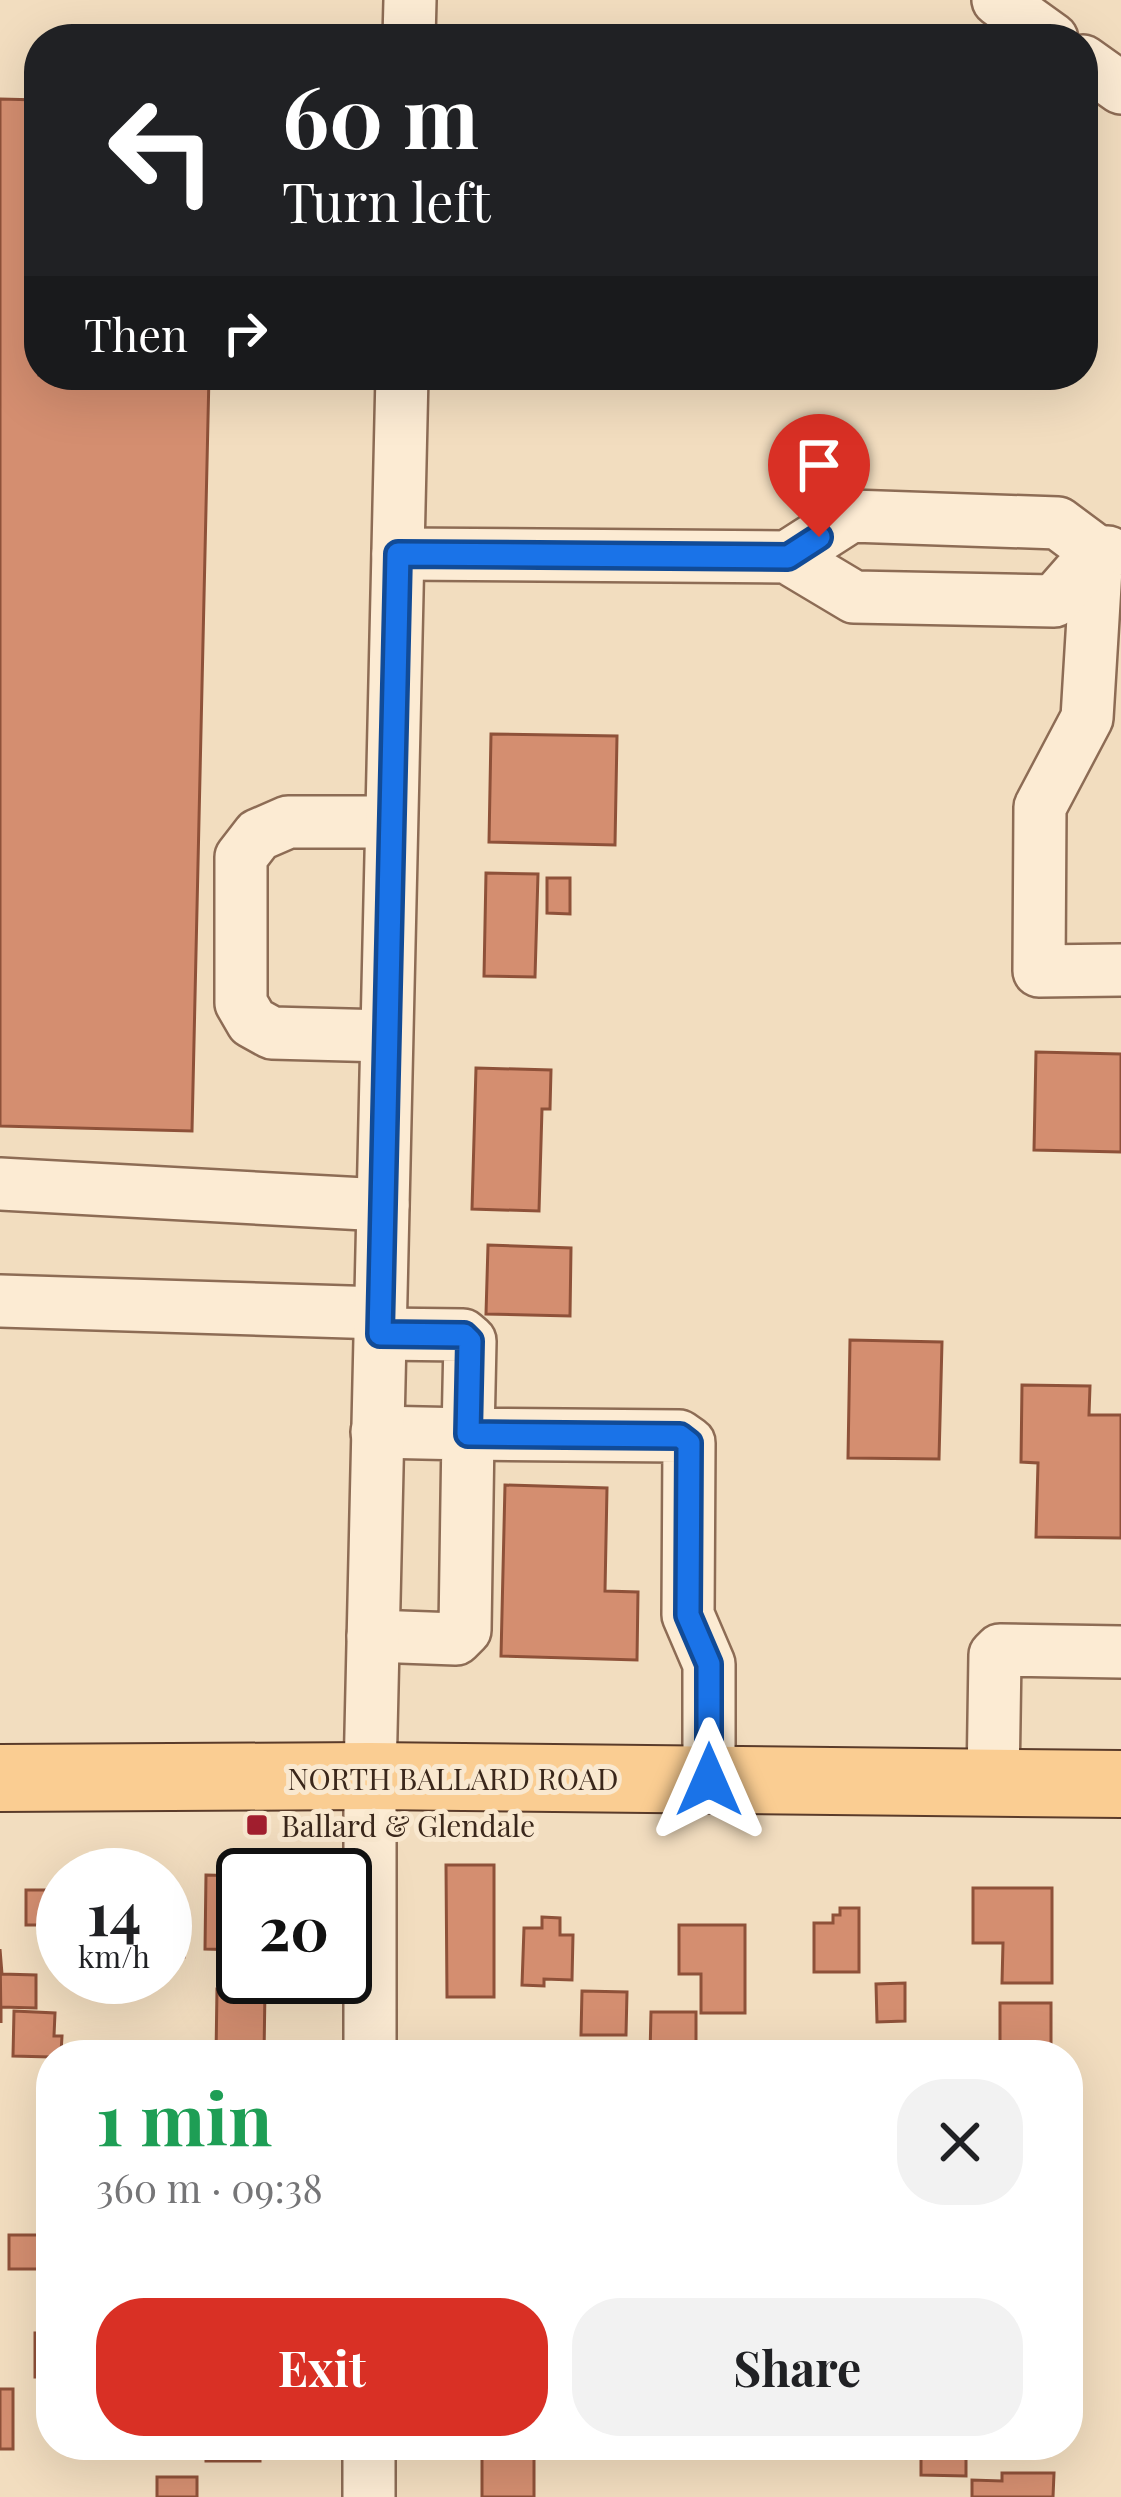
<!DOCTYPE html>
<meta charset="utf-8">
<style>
:root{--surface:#fff;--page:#f2f2f2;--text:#202124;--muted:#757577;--accent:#d93025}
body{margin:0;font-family:"Playfair Display",serif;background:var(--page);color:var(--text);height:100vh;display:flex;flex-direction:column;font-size:45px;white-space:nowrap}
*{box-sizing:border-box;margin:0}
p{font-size:39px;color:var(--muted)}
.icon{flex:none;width:66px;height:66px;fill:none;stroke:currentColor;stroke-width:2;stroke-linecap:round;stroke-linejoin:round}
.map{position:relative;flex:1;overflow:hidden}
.panel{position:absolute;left:36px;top:2040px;width:1047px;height:420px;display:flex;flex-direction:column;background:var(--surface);border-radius:48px;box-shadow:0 12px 48px #0002}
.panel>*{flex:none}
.top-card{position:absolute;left:24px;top:24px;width:1074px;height:366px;border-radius:48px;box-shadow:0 12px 48px #0002;background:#202124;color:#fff;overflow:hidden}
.speed{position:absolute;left:36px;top:1848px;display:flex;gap:24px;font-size:60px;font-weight:700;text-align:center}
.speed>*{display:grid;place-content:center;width:156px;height:156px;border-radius:50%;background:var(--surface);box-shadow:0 12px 48px #0002;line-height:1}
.speed small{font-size:30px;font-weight:400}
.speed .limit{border:6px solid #111;border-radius:18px;background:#fff;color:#111}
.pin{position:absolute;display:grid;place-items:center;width:102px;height:102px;color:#fff;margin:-123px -51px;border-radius:50% 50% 50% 0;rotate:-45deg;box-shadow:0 0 12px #0007}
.pin .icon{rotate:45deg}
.me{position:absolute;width:132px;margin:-66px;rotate:0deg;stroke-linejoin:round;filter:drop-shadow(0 0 9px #0008)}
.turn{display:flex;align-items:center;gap:42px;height:252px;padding:0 60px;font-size:54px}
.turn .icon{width:156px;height:156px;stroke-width:2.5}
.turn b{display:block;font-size:84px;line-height:102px}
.then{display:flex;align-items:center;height:114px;padding:0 60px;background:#0003;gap:24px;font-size:45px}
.round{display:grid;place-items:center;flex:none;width:126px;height:126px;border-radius:48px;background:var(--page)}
.head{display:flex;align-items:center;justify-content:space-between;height:204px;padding:0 60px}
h1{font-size:72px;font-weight:700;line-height:90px;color:#1e9e55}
.button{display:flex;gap:24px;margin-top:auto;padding:24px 60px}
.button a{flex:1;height:138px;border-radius:48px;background:var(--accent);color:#fff;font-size:48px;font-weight:700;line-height:138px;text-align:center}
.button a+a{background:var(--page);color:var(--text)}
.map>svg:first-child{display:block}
.building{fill:#d48e70;stroke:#8e5139;stroke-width:3}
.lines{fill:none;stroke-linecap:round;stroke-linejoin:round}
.minor-casing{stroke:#8d6c55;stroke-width:56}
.major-casing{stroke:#5a3b2a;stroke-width:70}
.minor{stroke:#fcebd3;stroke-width:51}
.major{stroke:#facd92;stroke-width:66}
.route-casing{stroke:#114b97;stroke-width:30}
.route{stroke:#1a73e8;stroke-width:21}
.poi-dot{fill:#a21f2f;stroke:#f9e8cf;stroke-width:4.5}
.labels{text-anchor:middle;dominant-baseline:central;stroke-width:10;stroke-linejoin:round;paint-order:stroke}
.street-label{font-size:30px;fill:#3a271b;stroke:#f9e8cf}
.poi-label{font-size:30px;fill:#3a271b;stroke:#f9e8cf;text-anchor:start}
</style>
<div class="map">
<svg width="1121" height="2497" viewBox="0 0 1121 2497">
<rect width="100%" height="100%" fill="#f2ddbf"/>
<!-- building -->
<g class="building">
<polygon points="0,99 39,100 39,375 209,375 192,1131 0,1126"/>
<polygon points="491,734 617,736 615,845 489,842"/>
<polygon points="486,873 538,874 535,977 484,976"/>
<polygon points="547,878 570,878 570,914 547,913"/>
<polygon points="1036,1052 1121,1054 1121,1152 1034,1150"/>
<polygon points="476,1068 551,1070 550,1109 542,1109 539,1211 472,1209"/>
<polygon points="488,1245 571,1248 570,1316 486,1314"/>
<polygon points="850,1340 942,1342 939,1459 848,1458"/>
<polygon points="1022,1385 1090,1386 1089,1415 1121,1415 1121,1538 1036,1537 1038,1463 1021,1462"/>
<polygon points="505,1485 607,1488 605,1591 638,1592 637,1660 501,1656"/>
<polygon points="446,1865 494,1865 494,1997 447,1997"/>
<polygon points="206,1875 243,1876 243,1950 205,1949"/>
<polygon points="973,1888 1052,1888 1052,1983 1002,1983 1003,1943 973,1943"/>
<rect x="26" y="1890" width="27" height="35"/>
<polygon points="165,1905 185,1905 184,1957 165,1956"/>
<polygon points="840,1908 859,1908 859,1972 814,1972 814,1923 833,1923 833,1915 840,1915"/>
<polygon points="542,1917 560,1918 560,1935 573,1935 572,1980 544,1979 544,1986 522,1985 524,1928 542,1928"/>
<polygon points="679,1925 745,1925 745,2013 701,2013 701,1974 679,1974"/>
<polygon points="0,1949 2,1974 36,1975 36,2008 1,2007 1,2023"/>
<polygon points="905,1983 905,2021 877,2022 876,1984"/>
<polygon points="217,1989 265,1989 264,2055 216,2055"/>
<polygon points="582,1991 627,1992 626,2035 581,2035"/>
<rect x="1000" y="2003" width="51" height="52"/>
<polygon points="14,2011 55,2013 54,2036 62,2036 61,2053 51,2057 13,2056"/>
<polygon points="651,2012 696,2012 696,2055 650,2055"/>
<polygon points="9,2235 42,2235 43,2269 9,2269"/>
<rect x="35" y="2333" width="16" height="44"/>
<rect x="0" y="2389" width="13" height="60"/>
<rect x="206" y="2445" width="54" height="16"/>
<rect x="482" y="2445" width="52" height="52"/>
<polygon points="921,2445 966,2445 966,2476 921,2475"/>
<polygon points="1002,2473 1054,2473 1053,2497 972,2497 972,2480 1002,2481"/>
<rect x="157" y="2477" width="40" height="20"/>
</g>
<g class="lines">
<!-- minor casing -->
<g class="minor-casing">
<g id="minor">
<polyline points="998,0 1052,39"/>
<polyline points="409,39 410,0"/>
<polyline points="1083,61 1121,88"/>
<polyline points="1108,552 1097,552 1087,718 1040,807 1039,971 1121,970"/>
<polyline points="398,554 787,557 854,597 1054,601 1097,552 1058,523 851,516 787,557"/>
<polyline points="386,1036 272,1033 252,1022 241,1003 241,857 258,835 288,822 391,822"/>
<polyline points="0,1184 383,1205"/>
<polyline points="0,1301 380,1313"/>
<polyline points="380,1334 463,1335 470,1341 468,1434 679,1436 689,1443 688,1615 709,1664 709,1780"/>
<polyline points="373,1636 456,1639 465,1630 468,1434 377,1432"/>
<polyline points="993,1784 995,1655 1000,1650 1121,1652"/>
<polyline points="370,2055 370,1776 402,375"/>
<polyline points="369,2497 369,2445"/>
</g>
</g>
<!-- major casing -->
<g class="major-casing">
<polyline id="major" points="0,1778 370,1776 1121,1784"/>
</g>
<!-- minor -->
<use href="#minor" class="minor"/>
<!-- major -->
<use href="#major" class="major"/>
</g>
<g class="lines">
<!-- route casing -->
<g class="route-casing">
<polyline id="route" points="709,1780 709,1664 688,1615 689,1443 680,1436 468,1434 470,1341 464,1335 380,1334 398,554 788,557 819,537"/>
</g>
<!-- route -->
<use href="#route" class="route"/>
</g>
<!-- markers -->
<rect class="poi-dot" x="245" y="1813" width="24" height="24" rx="6"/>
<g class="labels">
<!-- street labels -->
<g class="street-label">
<text x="453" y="1778">NORTH BALLARD ROAD</text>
</g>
<!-- poi labels -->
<g class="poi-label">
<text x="281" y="1825">Ballard &amp; Glendale</text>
</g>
</g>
</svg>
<div class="speed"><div>14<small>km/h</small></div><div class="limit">20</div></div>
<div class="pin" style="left:819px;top:537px;background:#d93025"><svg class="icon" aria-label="arrive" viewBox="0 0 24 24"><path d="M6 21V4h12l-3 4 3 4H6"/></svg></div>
<svg class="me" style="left:709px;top:1780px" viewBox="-20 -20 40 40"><path d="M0-17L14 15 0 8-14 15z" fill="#1a73e8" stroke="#fff" stroke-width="4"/></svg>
<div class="top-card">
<div class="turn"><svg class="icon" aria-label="left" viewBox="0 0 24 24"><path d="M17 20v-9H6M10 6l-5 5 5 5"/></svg><div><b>60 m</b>Turn left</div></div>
<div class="then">Then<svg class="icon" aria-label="right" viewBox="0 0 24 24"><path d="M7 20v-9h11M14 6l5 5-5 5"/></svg></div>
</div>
<section class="panel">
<div class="head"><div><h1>1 min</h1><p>360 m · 09:38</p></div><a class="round"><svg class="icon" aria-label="close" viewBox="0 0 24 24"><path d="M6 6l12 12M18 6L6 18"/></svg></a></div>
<div class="button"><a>Exit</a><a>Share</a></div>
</section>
</div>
